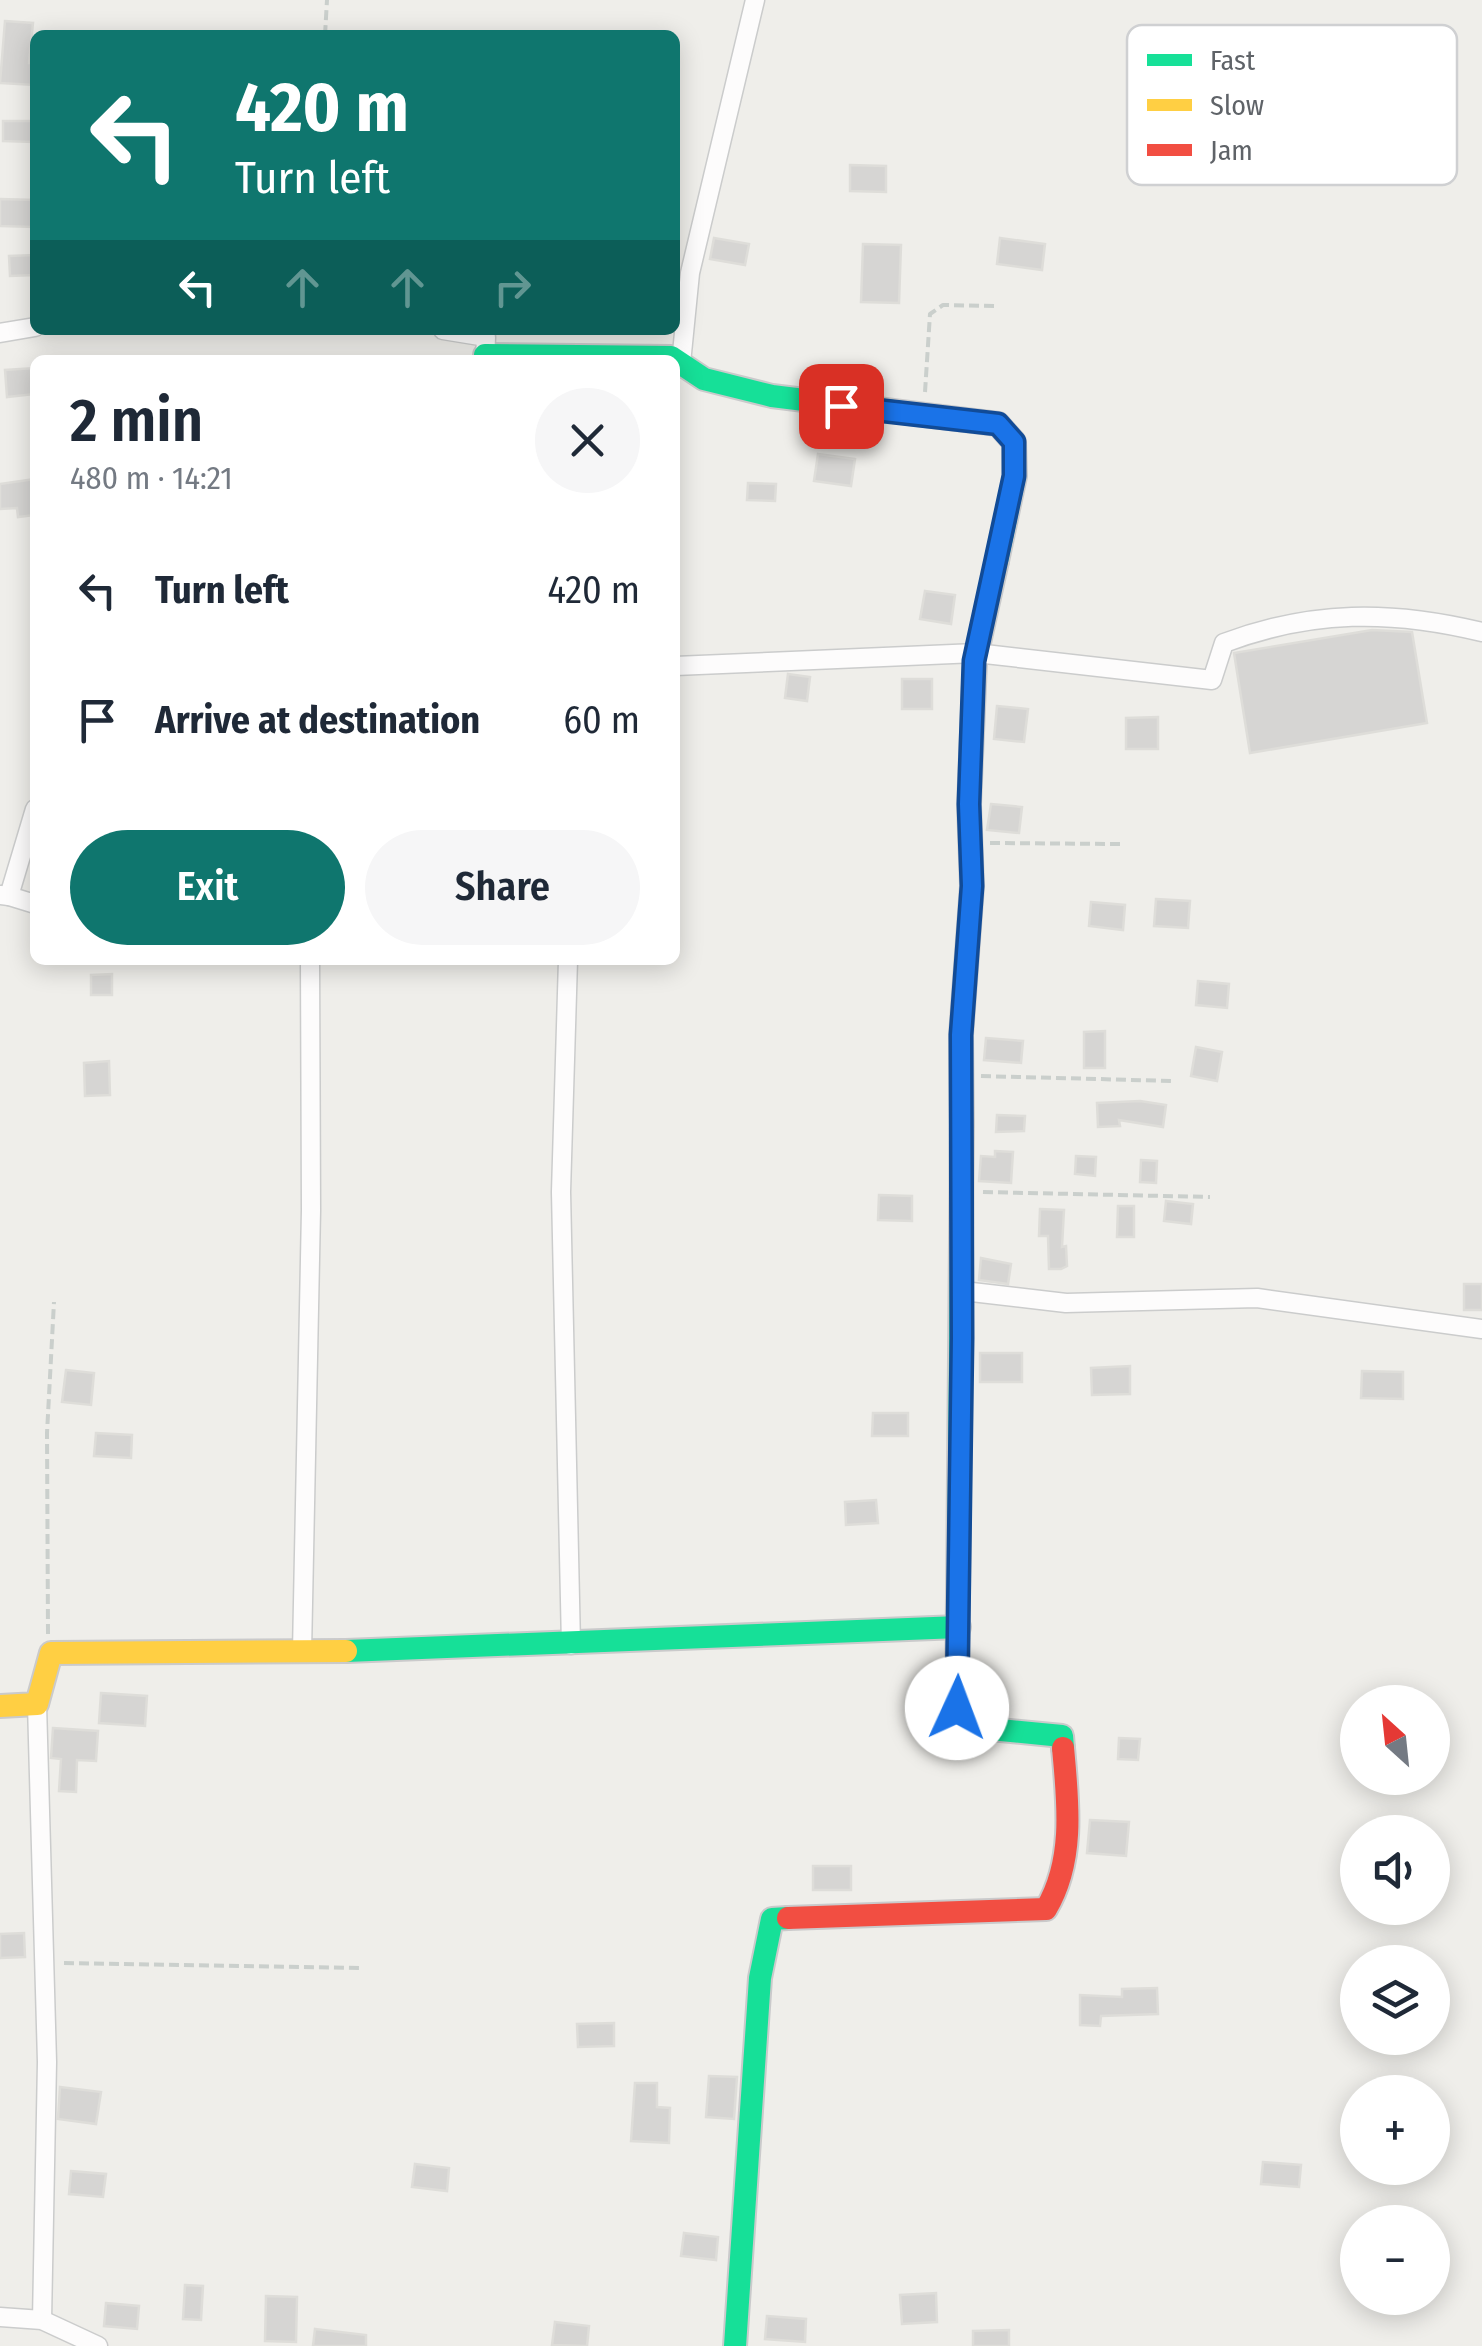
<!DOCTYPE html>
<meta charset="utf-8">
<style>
:root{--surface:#fff;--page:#f6f6f7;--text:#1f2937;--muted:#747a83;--accent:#0f766e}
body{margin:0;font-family:"Fira Sans Condensed",sans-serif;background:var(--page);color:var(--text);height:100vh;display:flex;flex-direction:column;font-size:38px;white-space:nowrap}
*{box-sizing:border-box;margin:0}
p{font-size:32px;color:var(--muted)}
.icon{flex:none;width:55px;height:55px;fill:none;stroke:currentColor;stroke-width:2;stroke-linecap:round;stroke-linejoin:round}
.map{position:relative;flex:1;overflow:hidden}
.panel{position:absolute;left:30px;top:355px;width:650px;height:610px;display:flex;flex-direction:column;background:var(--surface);border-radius:15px;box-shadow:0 5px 25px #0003}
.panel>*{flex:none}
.hud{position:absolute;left:30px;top:30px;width:650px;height:305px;border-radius:15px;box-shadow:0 5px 25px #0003;background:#0f766e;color:#fff;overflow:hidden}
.needle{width:65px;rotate:333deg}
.tools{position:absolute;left:1340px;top:1685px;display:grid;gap:20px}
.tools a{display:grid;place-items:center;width:110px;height:110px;border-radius:50%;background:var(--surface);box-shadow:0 5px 25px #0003;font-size:50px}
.pin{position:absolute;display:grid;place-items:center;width:85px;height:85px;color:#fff;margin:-42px;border-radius:20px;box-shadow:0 5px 15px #0006}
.me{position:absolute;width:110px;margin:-55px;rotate:2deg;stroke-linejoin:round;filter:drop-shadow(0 0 8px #0008)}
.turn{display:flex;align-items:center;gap:35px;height:210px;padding:0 40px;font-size:45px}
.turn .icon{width:130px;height:130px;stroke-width:2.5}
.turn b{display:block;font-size:70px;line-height:85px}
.lanes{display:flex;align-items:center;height:95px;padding:0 40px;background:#0003;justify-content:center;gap:50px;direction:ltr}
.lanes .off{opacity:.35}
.round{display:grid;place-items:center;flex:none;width:105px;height:105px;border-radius:52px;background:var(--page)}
.headline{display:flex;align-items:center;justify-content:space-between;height:170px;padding:0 40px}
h1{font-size:60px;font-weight:600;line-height:75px}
.action{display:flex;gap:20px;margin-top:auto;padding:20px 40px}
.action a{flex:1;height:115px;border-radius:60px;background:var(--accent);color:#fff;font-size:40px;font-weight:600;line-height:115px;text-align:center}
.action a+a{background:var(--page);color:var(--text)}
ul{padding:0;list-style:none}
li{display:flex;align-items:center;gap:30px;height:130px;padding:0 40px}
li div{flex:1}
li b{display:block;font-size:38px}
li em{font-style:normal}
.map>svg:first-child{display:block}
.building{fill:#d6d5d3;stroke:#deddd9;stroke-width:2.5}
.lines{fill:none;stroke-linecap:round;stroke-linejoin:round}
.street-casing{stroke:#cbcccc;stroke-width:21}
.fast-casing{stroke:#cacacb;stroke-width:26}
.slow-casing{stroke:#cacacb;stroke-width:26}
.jam-casing{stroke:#cacacb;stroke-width:26}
.path{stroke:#cacfcc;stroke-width:4;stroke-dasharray:10 5;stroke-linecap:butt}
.street{stroke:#fdfcfc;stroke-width:18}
.fast{stroke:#16e098;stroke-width:22}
.slow{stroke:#ffcf43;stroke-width:22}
.jam{stroke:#f24e42;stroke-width:22}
.route-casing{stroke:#114b97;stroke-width:25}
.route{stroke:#1a73e8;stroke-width:18}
.key{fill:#fff;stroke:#cfd0d2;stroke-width:2.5}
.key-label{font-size:28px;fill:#5f6368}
</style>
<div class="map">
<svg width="1482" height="2346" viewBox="0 0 1482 2346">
<rect width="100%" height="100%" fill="#efeeea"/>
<!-- building -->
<g class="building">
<polygon points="5,21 33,23 29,63 35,63 35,85 0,83"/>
<polygon points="3,121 35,121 34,142 3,141"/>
<polygon points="850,165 886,166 886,192 850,191"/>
<polygon points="0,199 35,200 35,227 0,226"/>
<polygon points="714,238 749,244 745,265 710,259"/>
<polygon points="1000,238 1045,244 1042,270 997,264"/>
<polygon points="863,244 901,245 899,303 861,302"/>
<polygon points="35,255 35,275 10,276 9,256"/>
<polygon points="35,368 35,394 7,397 5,370"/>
<polygon points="818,454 855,459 851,486 814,481"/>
<polygon points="35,479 35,515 18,517 17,508 0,509 0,484"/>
<polygon points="748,483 776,484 775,501 747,500"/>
<polygon points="925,591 955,595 951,624 920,619"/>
<polygon points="1372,630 1412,632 1427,723 1250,753 1234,653"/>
<polygon points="788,674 810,677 807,701 785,698"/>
<rect x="902" y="679" width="30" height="30"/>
<polygon points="997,706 1028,709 1024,742 994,739"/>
<polygon points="1158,717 1158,749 1126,749 1126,718"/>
<polygon points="991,804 1022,807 1019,833 987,830"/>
<polygon points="1156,899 1190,901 1188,928 1154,926"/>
<polygon points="1091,902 1125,905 1123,930 1089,926"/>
<polygon points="112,974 112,995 91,995 91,975"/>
<polygon points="1198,981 1229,984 1227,1008 1196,1005"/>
<polygon points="1105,1031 1105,1068 1084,1068 1084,1032"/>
<polygon points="986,1038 1023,1041 1021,1063 984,1060"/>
<polygon points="1196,1047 1222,1052 1217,1081 1191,1076"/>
<polygon points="109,1061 110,1095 85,1096 84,1063"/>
<polygon points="1140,1101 1166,1105 1163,1127 1119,1120 1120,1126 1098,1127 1097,1103"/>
<polygon points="997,1115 1025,1116 1024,1131 996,1132"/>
<polygon points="995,1151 1013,1152 1011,1183 979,1181 981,1156 995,1157"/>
<polygon points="1076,1156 1096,1157 1095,1176 1075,1174"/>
<polygon points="1141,1160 1157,1161 1156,1183 1140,1182"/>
<polygon points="879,1195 912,1196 912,1221 878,1220"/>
<polygon points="1166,1201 1193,1204 1191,1224 1164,1221"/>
<polygon points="1118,1206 1134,1206 1134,1237 1117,1237"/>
<polygon points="1040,1209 1064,1210 1062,1247 1066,1246 1067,1266 1061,1269 1049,1269 1048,1236 1039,1236"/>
<polygon points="981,1258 1011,1264 1008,1284 979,1280"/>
<rect x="1464" y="1284" width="18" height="26"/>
<rect x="980" y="1353" width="42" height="29"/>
<polygon points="1130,1366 1130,1394 1092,1395 1091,1368"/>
<polygon points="66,1370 94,1373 91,1405 62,1402"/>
<polygon points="1362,1371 1403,1372 1403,1399 1361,1398"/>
<polygon points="873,1413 908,1413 908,1436 872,1436"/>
<polygon points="96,1433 132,1435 131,1458 94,1456"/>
<polygon points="876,1500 878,1523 846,1525 845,1502"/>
<polygon points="101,1693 147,1696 145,1726 99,1723"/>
<polygon points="53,1728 98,1731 96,1761 77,1760 76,1792 59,1791 61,1759 51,1758"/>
<polygon points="1119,1738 1140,1739 1138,1760 1118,1759"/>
<polygon points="1090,1820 1129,1822 1126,1856 1087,1853"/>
<rect x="813" y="1866" width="38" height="24"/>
<polygon points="24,1933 25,1957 0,1958 0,1934"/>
<polygon points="1157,1988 1158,2014 1101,2016 1100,2026 1080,2025 1080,1995 1122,1997 1122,1989"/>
<polygon points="614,2023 614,2046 578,2047 577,2024"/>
<polygon points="709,2076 737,2077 734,2119 706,2117"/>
<polygon points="635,2083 657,2083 657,2107 670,2108 669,2143 631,2141"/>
<polygon points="60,2087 101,2092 96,2124 58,2119"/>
<polygon points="1263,2162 1301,2165 1299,2187 1261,2184"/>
<polygon points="415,2164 449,2168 447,2191 412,2187"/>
<polygon points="71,2171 106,2174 103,2197 69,2194"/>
<polygon points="684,2233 718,2237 716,2260 681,2256"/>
<polygon points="185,2285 203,2286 201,2320 183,2319"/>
<polygon points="936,2293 937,2322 902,2324 900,2295"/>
<polygon points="266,2296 297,2297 296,2342 265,2341"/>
<polygon points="106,2303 139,2306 137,2329 104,2326"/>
<polygon points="767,2316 806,2319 805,2342 765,2339"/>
<polygon points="555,2322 589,2326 587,2346 552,2345"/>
<polygon points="315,2329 366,2335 366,2346 313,2346"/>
<polygon points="1009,2330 1009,2346 973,2346 973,2331"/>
</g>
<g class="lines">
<!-- street casing -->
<g class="street-casing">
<g id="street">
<polyline points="443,330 486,337 485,360"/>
<polyline points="0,333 35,327"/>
<polyline points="681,363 690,273 755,0"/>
<path d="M675 666 976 653 1212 680 1224 643C1312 610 1391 610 1482 632"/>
<polyline points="0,895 9,896 35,809"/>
<polyline points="9,896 35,904"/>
<polyline points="568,960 561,1192 571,1645"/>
<polyline points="963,1291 1066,1303 1257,1298 1482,1329"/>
<polyline points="302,1652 311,1210 310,960"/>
<polyline points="37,1704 47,2062 42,2320"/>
<polyline points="0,2317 42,2320 98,2346"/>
</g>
</g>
<!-- fast casing -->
<g class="fast-casing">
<g id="fast">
<polyline points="485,355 671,357 704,379 772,396 998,424 1014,442 1015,476 997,561"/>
<polyline points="962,1124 957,1708 970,1727 1062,1736 1063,1748"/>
<polyline points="346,1651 959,1627"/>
<polyline points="735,2346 760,1978 772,1919 788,1918"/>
</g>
</g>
<!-- slow casing -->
<g class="slow-casing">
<g id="slow">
<polyline points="962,1124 961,1035 972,886 969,805 975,661 997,561"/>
<polyline points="0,1706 37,1704 51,1653 346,1651"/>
</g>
</g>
<!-- jam casing -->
<g class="jam-casing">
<path id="jam" d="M788 1918 1046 1909C1075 1861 1068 1801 1063 1748"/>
</g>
<!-- path -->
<g class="path">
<polyline points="325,35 327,0"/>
<polyline points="925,392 930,314 943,305 996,306"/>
<polyline points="990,843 1121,844"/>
<polyline points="981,1076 1173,1081"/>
<polyline points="983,1192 1210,1197"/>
<polyline points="48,1634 47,1433 54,1302"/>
<polyline points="64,1963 360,1968"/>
</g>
<!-- street -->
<use href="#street" class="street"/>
<!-- fast -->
<use href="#fast" class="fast"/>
<!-- slow -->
<use href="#slow" class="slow"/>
<!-- jam -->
<use href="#jam" class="jam"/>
</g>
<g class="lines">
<!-- route casing -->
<g class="route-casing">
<polyline id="route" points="841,406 998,424 1014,442 1014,476 974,661 969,804 972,886 961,1035 962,1338 957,1708"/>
</g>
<!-- route -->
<use href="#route" class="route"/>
</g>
<!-- legend -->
<rect x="1127" y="25" width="330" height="160" rx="15" class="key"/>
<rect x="1147" y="54" width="45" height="12" fill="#16e098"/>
<rect x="1147" y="99" width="45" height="12" fill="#ffcf43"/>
<rect x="1147" y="144" width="45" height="12" fill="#f24e42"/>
<g class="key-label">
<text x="1210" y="70">Fast</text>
<text x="1210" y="115">Slow</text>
<text x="1210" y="160">Jam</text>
</g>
</svg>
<div class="tools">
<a><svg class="needle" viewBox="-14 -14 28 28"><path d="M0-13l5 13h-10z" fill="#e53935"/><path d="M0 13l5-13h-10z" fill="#747a83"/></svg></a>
<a><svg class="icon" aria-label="sound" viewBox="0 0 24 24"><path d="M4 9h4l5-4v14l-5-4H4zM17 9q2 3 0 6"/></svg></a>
<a><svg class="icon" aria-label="layers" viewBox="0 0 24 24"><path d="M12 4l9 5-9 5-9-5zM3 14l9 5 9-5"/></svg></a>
<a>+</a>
<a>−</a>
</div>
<div class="pin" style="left:841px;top:406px;background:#d93025"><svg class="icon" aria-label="arrive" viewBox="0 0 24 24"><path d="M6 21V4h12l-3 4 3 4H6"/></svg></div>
<svg class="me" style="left:957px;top:1708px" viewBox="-20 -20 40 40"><circle r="19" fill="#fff"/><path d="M0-13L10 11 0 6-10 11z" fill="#1a73e8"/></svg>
<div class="hud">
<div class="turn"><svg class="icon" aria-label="left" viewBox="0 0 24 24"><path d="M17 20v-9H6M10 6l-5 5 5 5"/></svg><div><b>420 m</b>Turn left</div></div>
<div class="lanes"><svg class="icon" aria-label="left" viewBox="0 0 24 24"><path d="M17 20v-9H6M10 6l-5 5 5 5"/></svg><svg class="icon off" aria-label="ahead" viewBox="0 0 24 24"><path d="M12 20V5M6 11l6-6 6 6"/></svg><svg class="icon off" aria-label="ahead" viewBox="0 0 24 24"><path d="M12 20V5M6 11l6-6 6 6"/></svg><svg class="icon off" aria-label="right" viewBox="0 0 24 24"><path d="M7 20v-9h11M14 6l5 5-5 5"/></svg></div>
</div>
<section class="panel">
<div class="headline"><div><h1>2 min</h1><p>480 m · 14:21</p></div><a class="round"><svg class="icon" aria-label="close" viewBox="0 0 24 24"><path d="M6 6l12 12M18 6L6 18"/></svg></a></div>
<ul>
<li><svg class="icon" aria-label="left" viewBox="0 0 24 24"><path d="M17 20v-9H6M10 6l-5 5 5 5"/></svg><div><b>Turn left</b></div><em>420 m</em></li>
<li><svg class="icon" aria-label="arrive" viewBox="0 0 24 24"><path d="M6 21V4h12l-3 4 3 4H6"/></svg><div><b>Arrive at destination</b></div><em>60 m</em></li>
</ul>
<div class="action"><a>Exit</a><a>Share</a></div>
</section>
</div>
